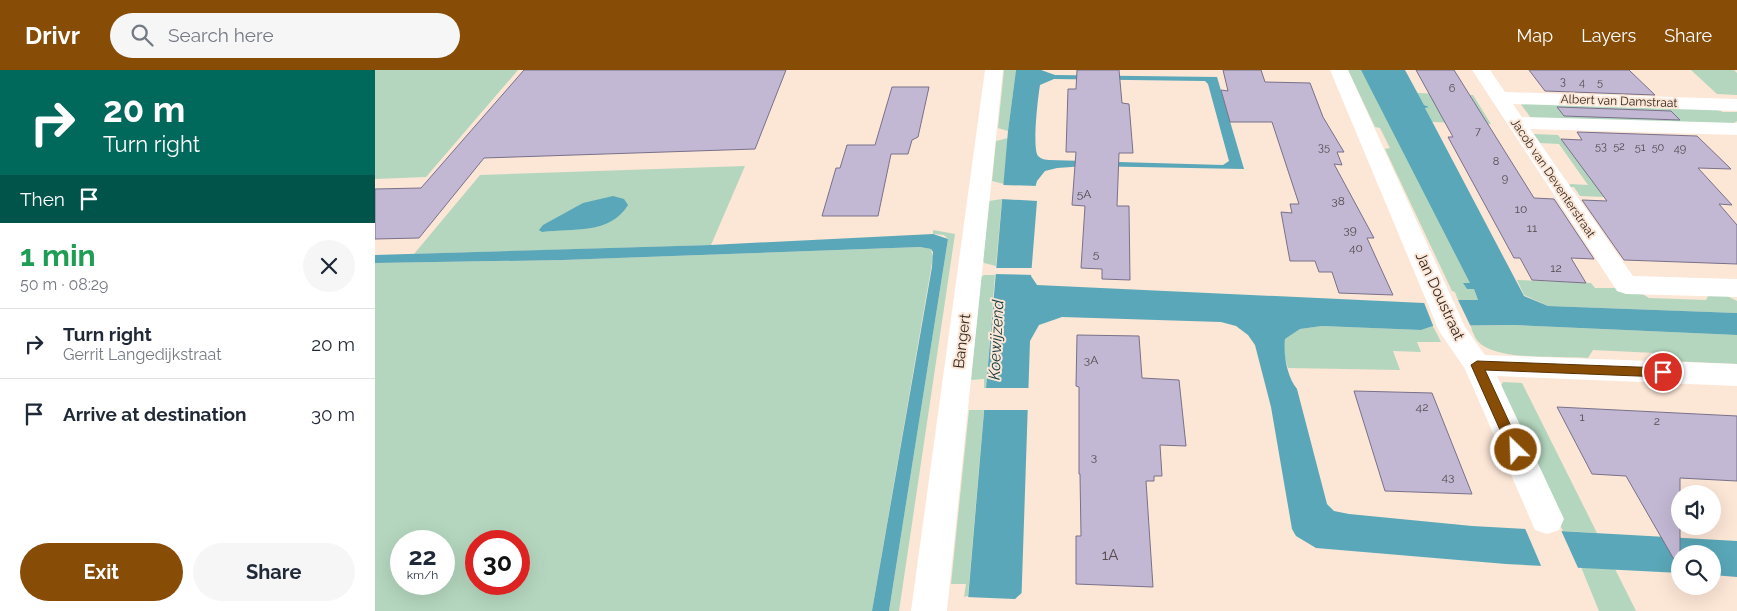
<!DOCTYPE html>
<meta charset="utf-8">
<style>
:root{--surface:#fff;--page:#f6f6f7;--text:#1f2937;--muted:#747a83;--line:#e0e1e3;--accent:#874c05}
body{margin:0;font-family:Raleway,sans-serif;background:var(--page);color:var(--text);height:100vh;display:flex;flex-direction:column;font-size:19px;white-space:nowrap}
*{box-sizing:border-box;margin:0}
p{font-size:16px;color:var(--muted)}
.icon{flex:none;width:28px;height:28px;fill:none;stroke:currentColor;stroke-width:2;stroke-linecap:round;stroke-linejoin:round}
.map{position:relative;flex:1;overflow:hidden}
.sheet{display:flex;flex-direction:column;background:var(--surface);width:375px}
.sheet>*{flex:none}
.top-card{background:#00695c;color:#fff;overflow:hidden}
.buttons{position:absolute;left:1296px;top:415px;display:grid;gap:10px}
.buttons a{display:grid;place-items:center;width:50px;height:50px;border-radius:50%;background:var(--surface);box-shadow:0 5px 20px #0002;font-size:25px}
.speed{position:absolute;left:15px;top:460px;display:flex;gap:10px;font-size:25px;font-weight:700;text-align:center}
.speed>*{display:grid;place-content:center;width:65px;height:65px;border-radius:50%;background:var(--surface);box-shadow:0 5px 20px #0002;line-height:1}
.speed small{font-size:12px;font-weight:400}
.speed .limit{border:8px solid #d22;background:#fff;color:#111}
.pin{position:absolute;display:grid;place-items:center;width:42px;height:42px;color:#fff;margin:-21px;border:2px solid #fff;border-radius:50%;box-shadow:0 1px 5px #0007}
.me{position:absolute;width:55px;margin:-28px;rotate:336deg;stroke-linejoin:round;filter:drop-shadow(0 0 4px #0008)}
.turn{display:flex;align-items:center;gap:18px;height:105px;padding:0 20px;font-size:22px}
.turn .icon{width:65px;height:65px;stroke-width:2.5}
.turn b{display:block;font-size:35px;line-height:42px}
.then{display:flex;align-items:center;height:48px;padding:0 20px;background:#0003;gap:10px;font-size:19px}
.round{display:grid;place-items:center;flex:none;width:52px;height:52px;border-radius:26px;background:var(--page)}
.overview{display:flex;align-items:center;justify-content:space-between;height:85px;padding:0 20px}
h1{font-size:30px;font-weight:700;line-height:38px;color:#1e9e55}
.cta{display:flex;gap:10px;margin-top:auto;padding:10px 20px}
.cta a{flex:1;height:58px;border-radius:30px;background:var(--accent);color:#fff;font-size:20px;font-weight:700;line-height:58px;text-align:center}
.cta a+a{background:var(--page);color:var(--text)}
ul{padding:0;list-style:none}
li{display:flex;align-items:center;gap:15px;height:70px;padding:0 20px;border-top:1px solid var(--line)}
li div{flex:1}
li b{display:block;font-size:19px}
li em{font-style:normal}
header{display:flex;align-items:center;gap:30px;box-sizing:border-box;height:70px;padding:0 25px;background:var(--accent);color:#fff}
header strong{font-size:24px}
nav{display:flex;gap:28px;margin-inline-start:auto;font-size:18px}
.search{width:350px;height:45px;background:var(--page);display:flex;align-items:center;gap:12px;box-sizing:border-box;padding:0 18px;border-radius:28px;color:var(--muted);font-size:19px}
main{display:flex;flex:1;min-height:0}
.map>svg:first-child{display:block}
.green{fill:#b4d6be;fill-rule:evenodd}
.water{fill:#59a7b8;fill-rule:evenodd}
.pier{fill:#fce6d6}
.building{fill:#c2b8d4;stroke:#79708a}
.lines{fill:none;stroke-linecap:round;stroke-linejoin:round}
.street{fill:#fff;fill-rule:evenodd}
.route{fill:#874c05;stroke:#583103}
.labels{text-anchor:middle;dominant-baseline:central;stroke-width:4;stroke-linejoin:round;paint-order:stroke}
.far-number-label{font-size:11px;fill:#564b4d}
.far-street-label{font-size:12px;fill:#322720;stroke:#fce6d6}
.number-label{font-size:12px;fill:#564b4d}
.street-label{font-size:15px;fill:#322720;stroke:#fce6d6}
.near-number-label{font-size:15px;fill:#564b4d}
.water-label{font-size:16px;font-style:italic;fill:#143a42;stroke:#fce6d6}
</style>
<header>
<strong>Drivr</strong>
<div class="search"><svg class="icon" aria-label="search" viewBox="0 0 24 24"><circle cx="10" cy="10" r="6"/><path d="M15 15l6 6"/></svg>Search here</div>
<nav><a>Map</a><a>Layers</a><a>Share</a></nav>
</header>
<main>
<section class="sheet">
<div class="top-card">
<div class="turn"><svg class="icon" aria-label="right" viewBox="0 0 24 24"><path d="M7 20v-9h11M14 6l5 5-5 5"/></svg><div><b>20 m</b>Turn right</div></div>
<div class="then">Then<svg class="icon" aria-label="arrive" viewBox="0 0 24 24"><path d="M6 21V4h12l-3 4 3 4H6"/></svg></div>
</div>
<div class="overview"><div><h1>1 min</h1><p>50 m · 08:29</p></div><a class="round"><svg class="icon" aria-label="close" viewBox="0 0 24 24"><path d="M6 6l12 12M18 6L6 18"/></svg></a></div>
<ul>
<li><svg class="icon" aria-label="right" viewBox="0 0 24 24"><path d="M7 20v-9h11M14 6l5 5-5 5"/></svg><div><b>Turn right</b><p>Gerrit Langedijkstraat</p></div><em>20 m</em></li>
<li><svg class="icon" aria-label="arrive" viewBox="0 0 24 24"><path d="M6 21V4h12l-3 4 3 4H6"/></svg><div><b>Arrive at destination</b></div><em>30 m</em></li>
</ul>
<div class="cta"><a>Exit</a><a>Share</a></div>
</section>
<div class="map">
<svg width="1362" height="541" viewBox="0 0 1362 541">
<rect width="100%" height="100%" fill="#fce6d6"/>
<!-- green -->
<g class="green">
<polygon points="0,0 143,0 51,107 0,109"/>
<polygon points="629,0 641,0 633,61 623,58"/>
<polygon points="973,0 986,0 1003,29 1096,213 1089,214 1092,219 1099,219 1103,230 1083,230 1080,222 1077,221 1010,79 1015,78 1005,58 1000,57"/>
<polygon points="1316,0 1359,0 1362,3 1362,25 1342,24"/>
<polygon points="1042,23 1098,25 1116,54 1057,52 1050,37 1054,37 1049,35"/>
<polygon points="1145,33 1338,38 1348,42 1362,42 1362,51 1355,55 1156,48"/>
<polygon points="1159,64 1183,65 1229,127 1205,126 1199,117 1194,117 1195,114 1213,115 1184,74 1165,73"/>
<polygon points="633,68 629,114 617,111 621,71"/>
<polygon points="370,96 336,175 39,184 105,105"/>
<polygon points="627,129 621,196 609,193 608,190 614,131"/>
<polygon points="558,160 580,164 524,541 514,541 573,169 569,165 558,164"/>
<path d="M545 177 556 179 558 187 497 541H0V193L188 190ZM26 471H69V514H26ZM101 471H144V514H101Z"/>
<polygon points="609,205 620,205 611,319 609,318 609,309 596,310 606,207"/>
<polygon points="1142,210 1216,213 1220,218 1258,218 1274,228 1331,230 1335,222 1344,222 1362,231 1362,243 1173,236 1149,225"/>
<path d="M1140 255 1362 265V294L1296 291 1281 283 1218 280 1213 288C1186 286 1127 290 1107 275 1100 270 1099 264 1095 256Z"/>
<polygon points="947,256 1046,260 1058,256 1066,272 1042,272 1046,282 1018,281 1025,300 913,298 908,281 910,269 925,259"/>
<polygon points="1128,312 1147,313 1222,463 1188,461 1170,425 1126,316"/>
<polygon points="594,340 609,340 593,526 589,527 591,514 576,514"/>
<polygon points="1206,497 1240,499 1261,541 1224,541"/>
</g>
<!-- water -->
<g class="water">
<path d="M641 0H666L680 5 842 7 869 99 710 96 682 98 670 101 662 111 660 118 662 131 656 206 662 215 1049 233H1084L1083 230H1103L1099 219H1092L1088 213H1095L986 0H1030L1049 35 1054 37 1050 38 1149 226 1173 236 1362 243V265L1140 255 1058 256 1046 260 947 256 925 259 910 269C908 284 912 307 922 319L952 434 959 441 974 444 1097 456 1362 471V507L1338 505V484H1305V503L1131 494 941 478 921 466 917 459 896 337 880 275 873 265 861 256 846 252 687 247 664 255 655 271 646 541H592L633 61ZM679 9 830 11 833 14 854 91 848 95 674 90C671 90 666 89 663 86 657 78 663 27 665 15Z"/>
<path d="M238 126 249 129 253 135C235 165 197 158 167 162L164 160 168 155 208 133Z"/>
<polygon points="558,164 573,169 514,541 497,541 557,197 558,182 556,179 545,177 188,190 0,193 0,185 336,175"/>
</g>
<!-- pier -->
<g class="pier">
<polygon points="628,115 663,116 663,131 625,129"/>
<polygon points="618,198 659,198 659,205 618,204"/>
<polygon points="1082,228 1097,259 1059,258 1048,230 1081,231"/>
<polygon points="608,318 656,318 655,340 606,340"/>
<polygon points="1149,456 1185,458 1204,500 1167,498"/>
<polygon points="650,520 649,541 589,541 591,527 640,529"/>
</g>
<!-- building -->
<g class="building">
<polygon points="149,0 411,0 380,79 109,88 44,168 0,169 0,119 46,118"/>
<polygon points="702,0 744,0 747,33 754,34 758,83 744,83 742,136 754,136 755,210 727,209 727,199 706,198 710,136 697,135 701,82 691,82 693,19 701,19"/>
<polygon points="848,0 886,0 890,12 935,13 948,47 969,82 962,82 967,95 959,94 999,168 992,168 1018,225 964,223 957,202 944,202 940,191 915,191 906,142 917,143 915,134 924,134 897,52 855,52 846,20 853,21"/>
<polygon points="1041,0 1079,0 1159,128 1179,129 1219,189 1196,188 1211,213 1157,210 1145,188 1139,188 1073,67 1078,67"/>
<polygon points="1154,0 1254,0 1280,25 1170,21"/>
<polygon points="517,17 554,17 543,67 537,70 533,84 516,84 503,146 447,146 461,98 465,98 472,75 500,75"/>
<polygon points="1182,37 1296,41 1305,50 1189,46"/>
<polygon points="1202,62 1322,66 1356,99 1323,98 1357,135 1344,134 1362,155 1362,194 1249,190 1207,130 1232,131 1186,69 1207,70"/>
<polygon points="702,265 764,266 767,308 804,310 811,376 785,375 787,406 779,406 779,411 771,411 778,517 701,514 701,466 706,466 705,404 704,404 704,317 701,316"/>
<polygon points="979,321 1057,323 1097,424 1010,421"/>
<polygon points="1182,337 1362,346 1362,411 1305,408 1305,500 1251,406 1217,404"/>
</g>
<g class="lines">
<!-- street -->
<g class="street">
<polygon points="610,0 628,0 572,541 536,541"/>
<polygon points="955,0 973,0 1090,257 1110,285 1362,294 1362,316 1122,306 1189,449 1184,460 1172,464 1160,460 1090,299 1064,261"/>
<polygon points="1097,0 1115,0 1130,22 1362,29 1362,41 1138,34 1147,47 1362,53 1362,65 1155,59 1258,206 1362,209 1362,227 1251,224 1242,221"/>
</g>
</g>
<!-- route -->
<polygon class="route" points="1102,291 1288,298 1294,302 1288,307 1110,300 1147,380 1141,386 1134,380 1096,295"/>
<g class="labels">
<!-- far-number labels -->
<g class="far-number-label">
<text x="1188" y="11">3</text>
<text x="1207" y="12">4</text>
<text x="1225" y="12">5</text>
<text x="1077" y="18">6</text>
<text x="1103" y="61">7</text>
<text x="1226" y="76">53</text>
<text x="1244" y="76">52</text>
<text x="949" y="77">35</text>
<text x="1265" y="77">51</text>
<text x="1283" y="77">50</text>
<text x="1305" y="78">49</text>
<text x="1121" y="91">8</text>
<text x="1130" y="108">9</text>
</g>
<!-- far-street labels -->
<g class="far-street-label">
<text transform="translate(1244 31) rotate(2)">Albert van Damstraat</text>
<text transform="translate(1178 108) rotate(56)">Jacob van Deventerstraat</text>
</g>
<!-- number labels -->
<g class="number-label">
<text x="709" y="124">5A</text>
<text x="963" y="131">38</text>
<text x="1146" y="139">10</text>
<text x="1157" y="158">11</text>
<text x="975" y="160">39</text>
<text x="981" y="178">40</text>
<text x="721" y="184">5</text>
<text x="1181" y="198">12</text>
<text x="716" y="290">3A</text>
<text x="1047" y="337">42</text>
<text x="1207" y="347">1</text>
<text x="1282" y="351">2</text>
<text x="719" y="387">3</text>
<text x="1073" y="407">43</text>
</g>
<!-- street labels -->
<g class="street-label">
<text transform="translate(1065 226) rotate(65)">Jan Doustraat</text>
<text transform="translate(587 271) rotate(-83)">Bangert</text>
</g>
<!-- near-number labels -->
<g class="near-number-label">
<text x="735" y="485">1A</text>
</g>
<!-- water labels -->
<g class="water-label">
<text transform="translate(621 270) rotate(-87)">Koewijzend</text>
</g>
</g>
</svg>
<div class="buttons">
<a><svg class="icon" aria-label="sound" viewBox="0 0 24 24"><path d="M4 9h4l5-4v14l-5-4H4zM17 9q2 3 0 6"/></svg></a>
<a><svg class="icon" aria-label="search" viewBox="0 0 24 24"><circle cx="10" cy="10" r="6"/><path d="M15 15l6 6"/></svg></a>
</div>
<div class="speed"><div>22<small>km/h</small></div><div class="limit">30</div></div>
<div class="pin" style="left:1288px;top:302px;background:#d93025"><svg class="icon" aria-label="arrive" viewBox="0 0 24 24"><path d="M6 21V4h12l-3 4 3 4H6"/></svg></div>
<svg class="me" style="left:1141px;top:380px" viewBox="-20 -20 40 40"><circle r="17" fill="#874c05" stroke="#fff" stroke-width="3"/><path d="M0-11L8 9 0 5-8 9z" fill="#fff"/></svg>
</div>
</main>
